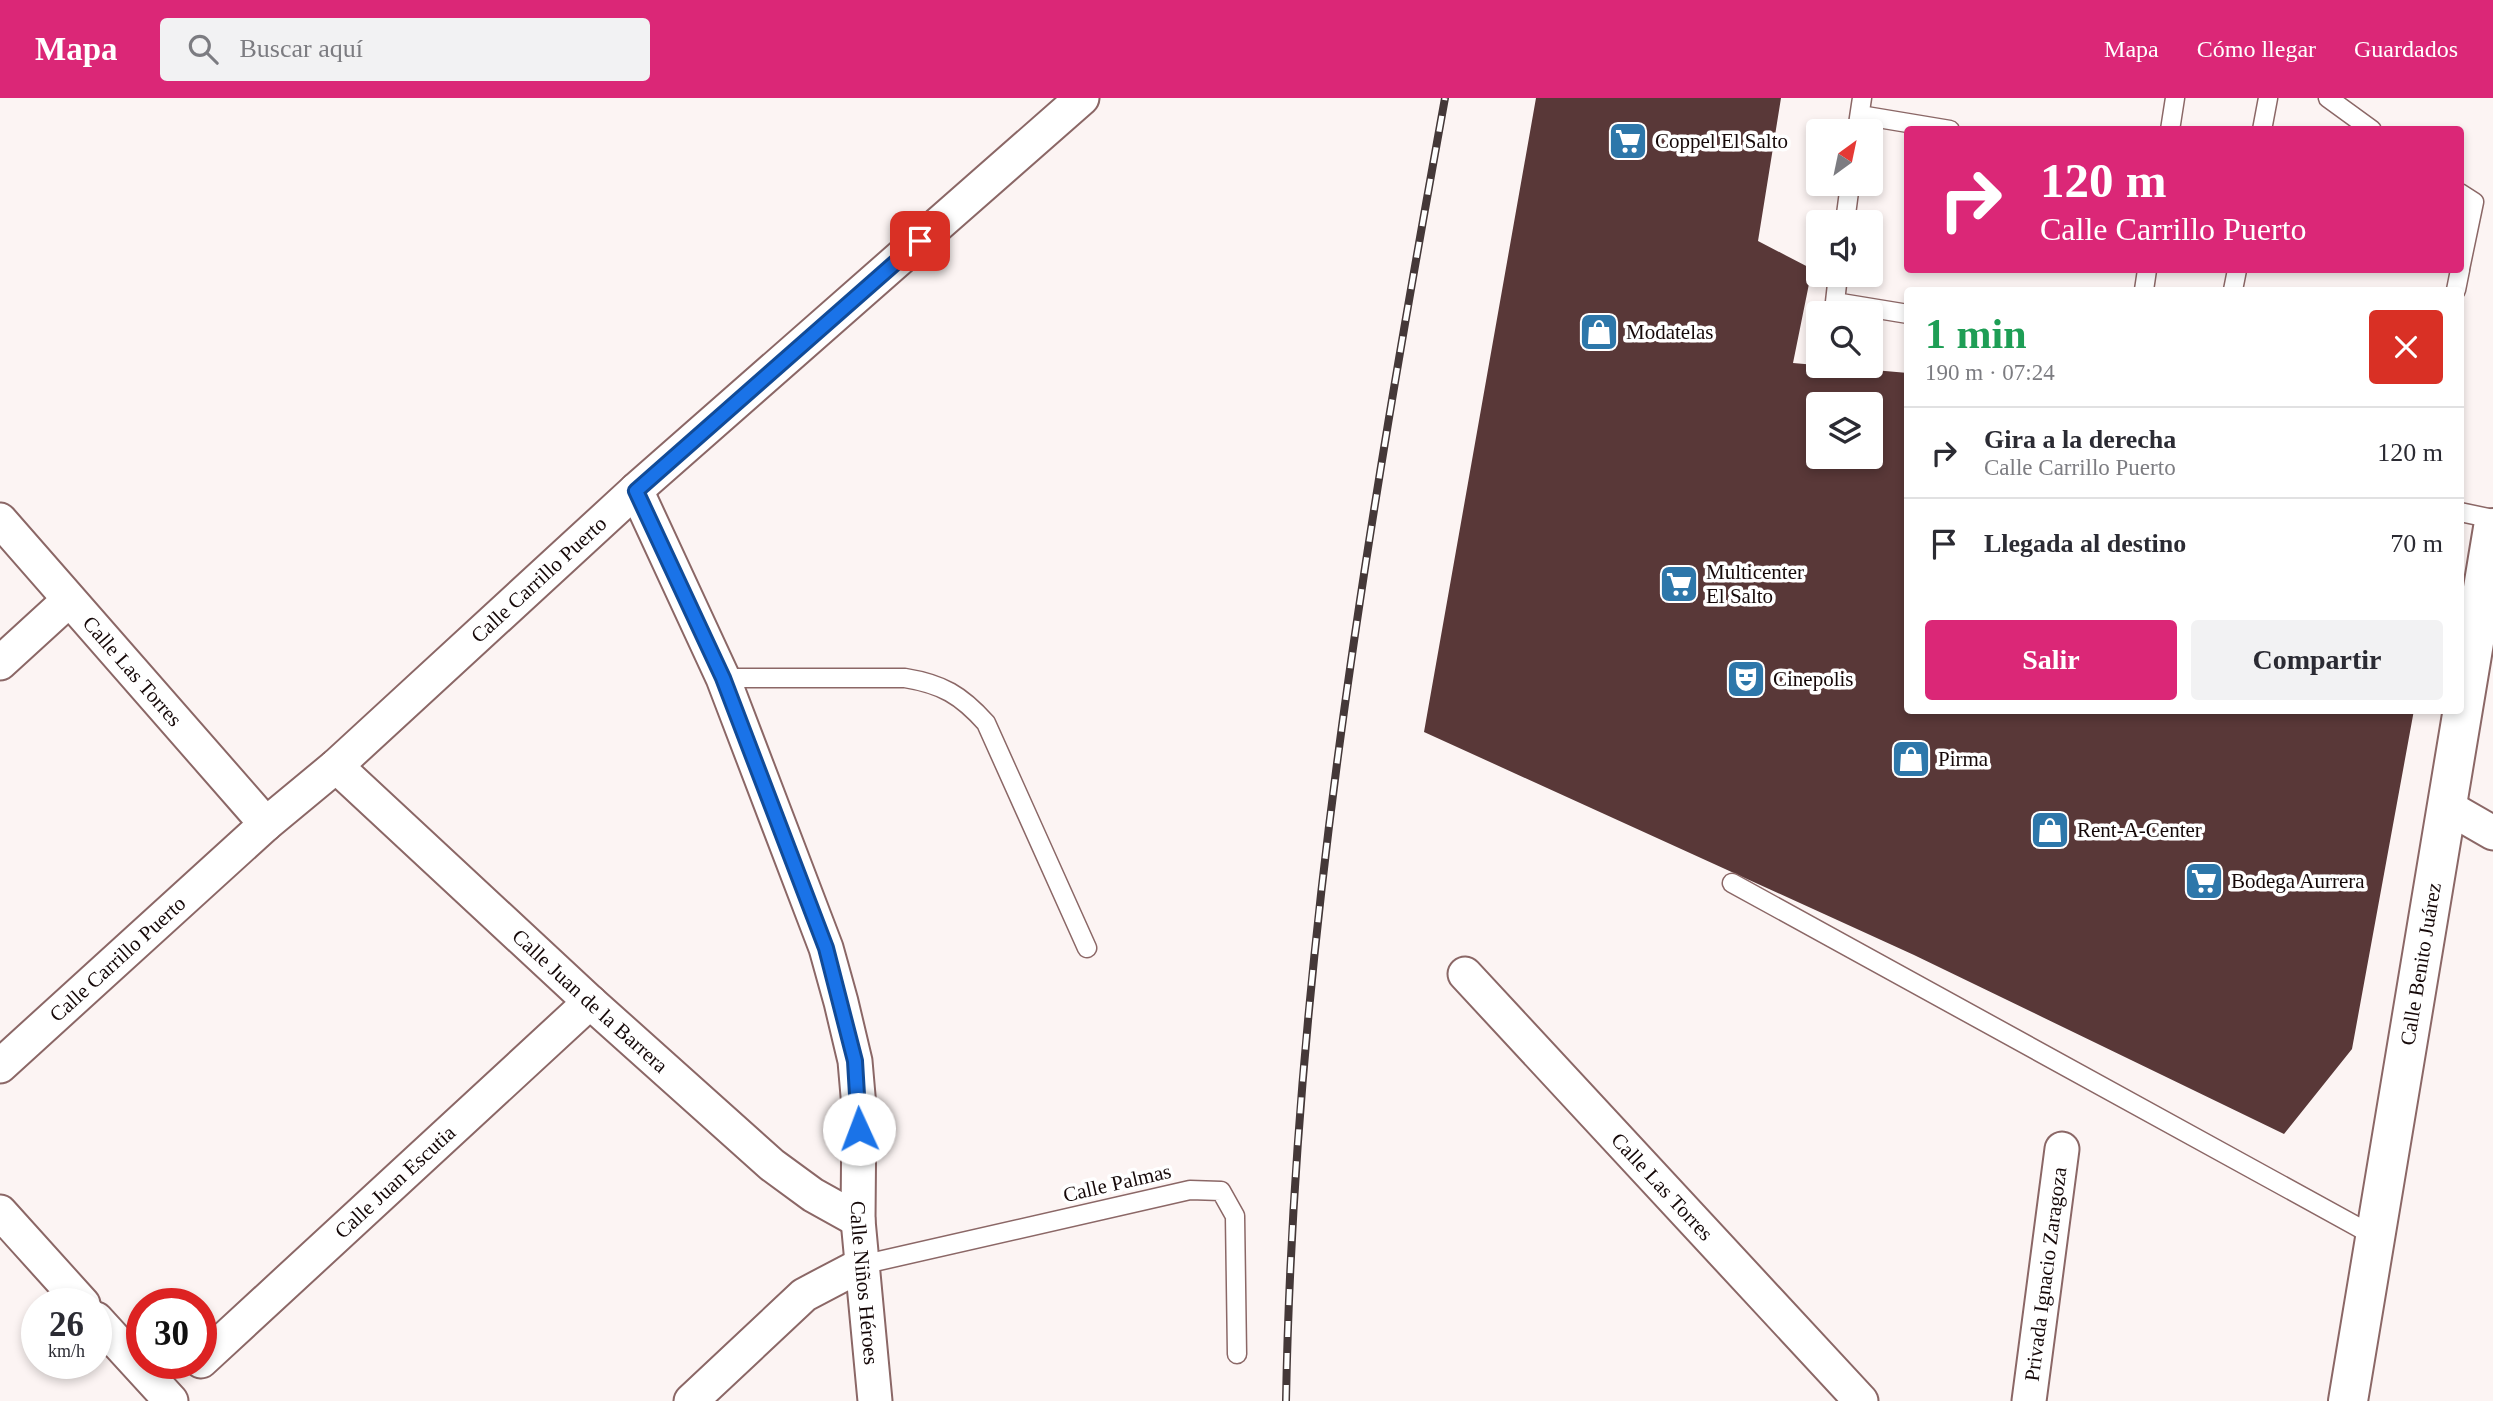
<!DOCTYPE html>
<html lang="es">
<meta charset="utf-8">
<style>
:root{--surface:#fff;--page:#f2f2f3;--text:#2b2b33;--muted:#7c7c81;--line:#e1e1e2;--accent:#db2777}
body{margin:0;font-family:Georgia,serif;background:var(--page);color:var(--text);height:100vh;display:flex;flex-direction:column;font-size:26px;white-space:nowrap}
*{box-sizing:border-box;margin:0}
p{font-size:23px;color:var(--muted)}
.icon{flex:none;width:38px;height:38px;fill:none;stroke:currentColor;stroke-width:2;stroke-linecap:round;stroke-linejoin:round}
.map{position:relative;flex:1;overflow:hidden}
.sheet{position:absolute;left:1904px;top:189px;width:560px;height:427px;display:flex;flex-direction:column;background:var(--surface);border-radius:7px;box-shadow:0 4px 10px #0003}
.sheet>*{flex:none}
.banner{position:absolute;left:1904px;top:28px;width:560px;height:147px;border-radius:7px;box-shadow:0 4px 10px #0003;background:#db2777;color:#fff;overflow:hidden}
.needle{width:46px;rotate:33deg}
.tools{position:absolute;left:1806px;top:21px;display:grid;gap:14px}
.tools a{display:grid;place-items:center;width:77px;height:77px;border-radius:7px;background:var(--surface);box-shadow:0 4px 10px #0003;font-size:35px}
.speed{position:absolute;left:21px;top:1190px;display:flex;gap:14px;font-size:35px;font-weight:700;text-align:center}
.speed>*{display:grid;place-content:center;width:91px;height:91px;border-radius:50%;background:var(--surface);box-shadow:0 4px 10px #0003;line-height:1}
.speed small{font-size:18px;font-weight:400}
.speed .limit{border:10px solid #d22;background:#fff;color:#111}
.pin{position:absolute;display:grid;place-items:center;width:60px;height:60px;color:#fff;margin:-30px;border-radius:14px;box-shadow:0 4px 10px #0006}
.me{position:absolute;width:77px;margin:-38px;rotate:358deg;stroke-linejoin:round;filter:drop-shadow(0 0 5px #0008)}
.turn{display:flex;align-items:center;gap:24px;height:147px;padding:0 21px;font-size:32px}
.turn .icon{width:91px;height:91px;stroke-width:2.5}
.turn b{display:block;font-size:49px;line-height:60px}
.round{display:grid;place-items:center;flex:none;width:74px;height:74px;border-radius:7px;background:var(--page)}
.head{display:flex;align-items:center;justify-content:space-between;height:119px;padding:0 21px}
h1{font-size:42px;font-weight:700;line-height:52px;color:#1e9e55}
.action{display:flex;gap:14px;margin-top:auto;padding:14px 21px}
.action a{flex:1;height:80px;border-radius:7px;background:var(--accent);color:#fff;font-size:28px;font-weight:700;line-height:80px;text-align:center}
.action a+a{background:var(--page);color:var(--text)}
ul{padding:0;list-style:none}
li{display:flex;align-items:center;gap:21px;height:91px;padding:0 21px;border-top:2px solid var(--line)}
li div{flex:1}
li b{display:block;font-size:26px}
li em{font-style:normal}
header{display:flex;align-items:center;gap:42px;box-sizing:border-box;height:98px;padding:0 35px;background:var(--accent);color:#fff}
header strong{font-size:33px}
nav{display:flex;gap:38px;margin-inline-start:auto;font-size:24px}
.search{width:490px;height:63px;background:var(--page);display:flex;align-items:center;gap:18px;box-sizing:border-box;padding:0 24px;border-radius:7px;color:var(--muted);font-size:26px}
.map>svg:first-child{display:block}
.building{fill:#593838;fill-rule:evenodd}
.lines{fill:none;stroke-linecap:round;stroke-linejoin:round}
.service-casing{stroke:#8b6766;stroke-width:21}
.minor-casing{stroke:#8b6766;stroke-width:37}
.tertiary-casing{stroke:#8b6766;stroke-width:42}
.service{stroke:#fff;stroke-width:18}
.minor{stroke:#fff;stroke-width:33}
.tertiary{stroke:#fff;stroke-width:38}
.rail-casing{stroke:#443838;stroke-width:8}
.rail{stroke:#fff;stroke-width:5;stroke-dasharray:16;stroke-linecap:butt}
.route-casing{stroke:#114b97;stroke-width:18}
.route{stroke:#1a73e8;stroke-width:12}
.labels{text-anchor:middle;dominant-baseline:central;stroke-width:7;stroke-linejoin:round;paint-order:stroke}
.poi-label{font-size:21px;fill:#150808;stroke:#fff;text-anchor:start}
.street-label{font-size:21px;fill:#150808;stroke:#fff}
</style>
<header>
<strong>Mapa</strong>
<div class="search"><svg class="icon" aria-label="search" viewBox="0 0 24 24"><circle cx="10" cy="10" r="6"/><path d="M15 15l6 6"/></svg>Buscar aquí</div>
<nav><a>Mapa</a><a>Cómo llegar</a><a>Guardados</a></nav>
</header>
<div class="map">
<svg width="2493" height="1303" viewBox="0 0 2493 1303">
<rect width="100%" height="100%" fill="#fcf4f3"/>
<!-- building -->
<path class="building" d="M1536 0H1781L1758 143 1812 171 1793 265 1908 275V612H2414L2352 951 2284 1036 1914 857 1424 634ZM1818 306H1871V359H1818Z"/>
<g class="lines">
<!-- service casing -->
<g class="service-casing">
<g id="service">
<polyline points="2328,0 2372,32"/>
<polyline points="1860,17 1950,32"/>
<polyline points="2170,32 2175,0"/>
<polyline points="2262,32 2268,0"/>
<polyline points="1857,33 1862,0"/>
<polyline points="2460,95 2474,104 2460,171"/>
<polyline points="1845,124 1850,86"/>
<polyline points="1838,177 1835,204 1908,216"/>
<polyline points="2144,192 2147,172"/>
<polyline points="2233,192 2237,172"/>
<polyline points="2456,192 2460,172"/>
<polyline points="2460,414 2493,421"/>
<path d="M723 580H905C942 586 961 597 986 625L1087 850"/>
<polyline points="1732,785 2376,1139"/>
<polyline points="861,1167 1190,1092 1221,1093 1235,1118 1237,1256"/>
</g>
</g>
<!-- minor casing -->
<g class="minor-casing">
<g id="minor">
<path id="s1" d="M636 392 723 580 826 850 841 904 855 963 859 1009 858 1122 875 1303"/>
<path id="s2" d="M0 422 266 726"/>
<polyline points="0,565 69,502"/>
<path id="s3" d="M336 668 590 904 772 1067 813 1097 858 1122"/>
<polyline points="2446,708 2493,735"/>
<path id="s4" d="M1465 876 1861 1303"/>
<path id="s5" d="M0 968 266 726 336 668 636 392 1082 0"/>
<polyline points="0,1114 83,1206"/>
<polyline points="96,1221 171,1303"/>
<path id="s6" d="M201 1263 590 904"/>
<polyline points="691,1303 804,1197 861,1167"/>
<path id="s7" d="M2029 1303 2062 1051"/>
</g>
</g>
<!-- tertiary casing -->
<g class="tertiary-casing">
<g id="tertiary">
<path id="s8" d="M2348 1303 2493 430"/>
</g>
</g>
<!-- service -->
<use href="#service" class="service"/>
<!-- minor -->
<use href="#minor" class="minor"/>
<!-- tertiary -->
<use href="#tertiary" class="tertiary"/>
<!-- rail casing -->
<g class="rail-casing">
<path id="rail" d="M1286 1303C1294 864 1367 431 1445 0"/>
</g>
<!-- rail -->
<use href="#rail" class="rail"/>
</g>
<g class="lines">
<!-- route casing -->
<g class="route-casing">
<polyline id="route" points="859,1031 855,963 826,850 723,580 636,393 920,143"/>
</g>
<!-- route -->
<use href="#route" class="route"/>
</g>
<!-- icons -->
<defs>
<g id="supermarket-square" transform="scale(2.0125)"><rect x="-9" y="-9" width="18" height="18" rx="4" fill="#2d77aa" stroke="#fff"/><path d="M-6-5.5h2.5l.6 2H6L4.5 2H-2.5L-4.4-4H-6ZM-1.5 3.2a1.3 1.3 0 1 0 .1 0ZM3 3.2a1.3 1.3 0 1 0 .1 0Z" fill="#fff"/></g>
<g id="shop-square" transform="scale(2.0125)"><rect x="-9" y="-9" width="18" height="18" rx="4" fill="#2d77aa" stroke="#fff"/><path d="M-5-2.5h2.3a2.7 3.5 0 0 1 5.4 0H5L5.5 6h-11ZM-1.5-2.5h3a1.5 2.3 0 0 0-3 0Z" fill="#fff"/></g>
<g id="theatre-square" transform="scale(2.0125)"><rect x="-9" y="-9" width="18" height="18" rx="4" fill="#2d77aa" stroke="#fff"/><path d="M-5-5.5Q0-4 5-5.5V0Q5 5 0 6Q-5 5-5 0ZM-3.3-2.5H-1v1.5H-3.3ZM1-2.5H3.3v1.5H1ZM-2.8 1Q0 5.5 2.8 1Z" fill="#fff"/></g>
</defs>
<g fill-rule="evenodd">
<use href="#supermarket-square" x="1628" y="43"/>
<use href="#shop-square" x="1599" y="234"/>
<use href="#supermarket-square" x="1679" y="486"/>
<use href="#theatre-square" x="1746" y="581"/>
<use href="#shop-square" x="1911" y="661"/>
<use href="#shop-square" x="2050" y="732"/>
<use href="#supermarket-square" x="2204" y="783"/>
</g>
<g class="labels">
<!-- poi labels -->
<g class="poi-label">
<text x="1655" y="43">Coppel El Salto</text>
<text x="1626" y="234">Modatelas</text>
<text x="1706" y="474">Multicenter<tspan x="1706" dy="24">El Salto</tspan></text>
<text x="1773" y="581">Cinepolis</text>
<text x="1938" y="661">Pirma</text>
<text x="2077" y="732">Rent-A-Center</text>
<text x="2231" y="783">Bodega Aurrera</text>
</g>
<!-- street labels -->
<g class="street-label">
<text stroke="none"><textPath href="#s5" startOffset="726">Calle Carrillo Puerto</textPath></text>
<text stroke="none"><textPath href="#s2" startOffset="201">Calle Las Torres</textPath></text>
<text stroke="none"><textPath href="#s5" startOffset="159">Calle Carrillo Puerto</textPath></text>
<text stroke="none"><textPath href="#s8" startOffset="443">Calle Benito Juárez</textPath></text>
<text stroke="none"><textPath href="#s3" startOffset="346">Calle Juan de la Barrera</textPath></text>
<text stroke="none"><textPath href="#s6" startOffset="264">Calle Juan Escutia</textPath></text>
<text transform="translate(1117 1085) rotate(-13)">Calle Palmas</text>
<text stroke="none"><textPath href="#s4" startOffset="290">Calle Las Torres</textPath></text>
<text stroke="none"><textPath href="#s7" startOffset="128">Privada Ignacio Zaragoza</textPath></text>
<text stroke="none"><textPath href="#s1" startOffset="835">Calle Niños Héroes</textPath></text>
</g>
</g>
</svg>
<div class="tools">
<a><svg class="needle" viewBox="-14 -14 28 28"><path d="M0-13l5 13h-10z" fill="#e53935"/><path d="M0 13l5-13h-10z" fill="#7c7c81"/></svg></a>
<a><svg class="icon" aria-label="sound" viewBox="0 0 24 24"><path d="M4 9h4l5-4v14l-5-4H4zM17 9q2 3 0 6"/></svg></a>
<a><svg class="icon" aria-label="search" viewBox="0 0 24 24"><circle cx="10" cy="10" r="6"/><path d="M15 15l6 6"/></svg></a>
<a><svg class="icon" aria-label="layers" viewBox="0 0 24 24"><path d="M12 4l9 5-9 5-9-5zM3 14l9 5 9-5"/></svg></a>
</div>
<div class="speed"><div>26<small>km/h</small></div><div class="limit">30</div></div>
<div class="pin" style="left:920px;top:143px;background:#d93025"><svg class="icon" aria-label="arrive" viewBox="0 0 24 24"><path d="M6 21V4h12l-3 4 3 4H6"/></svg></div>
<svg class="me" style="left:859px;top:1031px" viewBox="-20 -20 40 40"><circle r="19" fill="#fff"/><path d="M0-13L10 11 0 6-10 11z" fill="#1a73e8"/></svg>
<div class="banner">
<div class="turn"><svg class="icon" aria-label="right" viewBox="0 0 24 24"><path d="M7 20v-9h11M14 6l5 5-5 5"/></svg><div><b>120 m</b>Calle Carrillo Puerto</div></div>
</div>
<section class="sheet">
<div class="head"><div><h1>1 min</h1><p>190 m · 07:24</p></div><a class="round" style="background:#d93025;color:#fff"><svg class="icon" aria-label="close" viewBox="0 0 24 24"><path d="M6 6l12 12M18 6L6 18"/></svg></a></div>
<ul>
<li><svg class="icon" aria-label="right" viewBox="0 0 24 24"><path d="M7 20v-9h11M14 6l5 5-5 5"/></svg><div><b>Gira a la derecha</b><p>Calle Carrillo Puerto</p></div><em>120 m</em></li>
<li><svg class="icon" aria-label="arrive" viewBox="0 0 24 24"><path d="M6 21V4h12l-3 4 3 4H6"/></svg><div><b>Llegada al destino</b></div><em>70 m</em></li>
</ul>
<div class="action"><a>Salir</a><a>Compartir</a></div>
</section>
</div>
